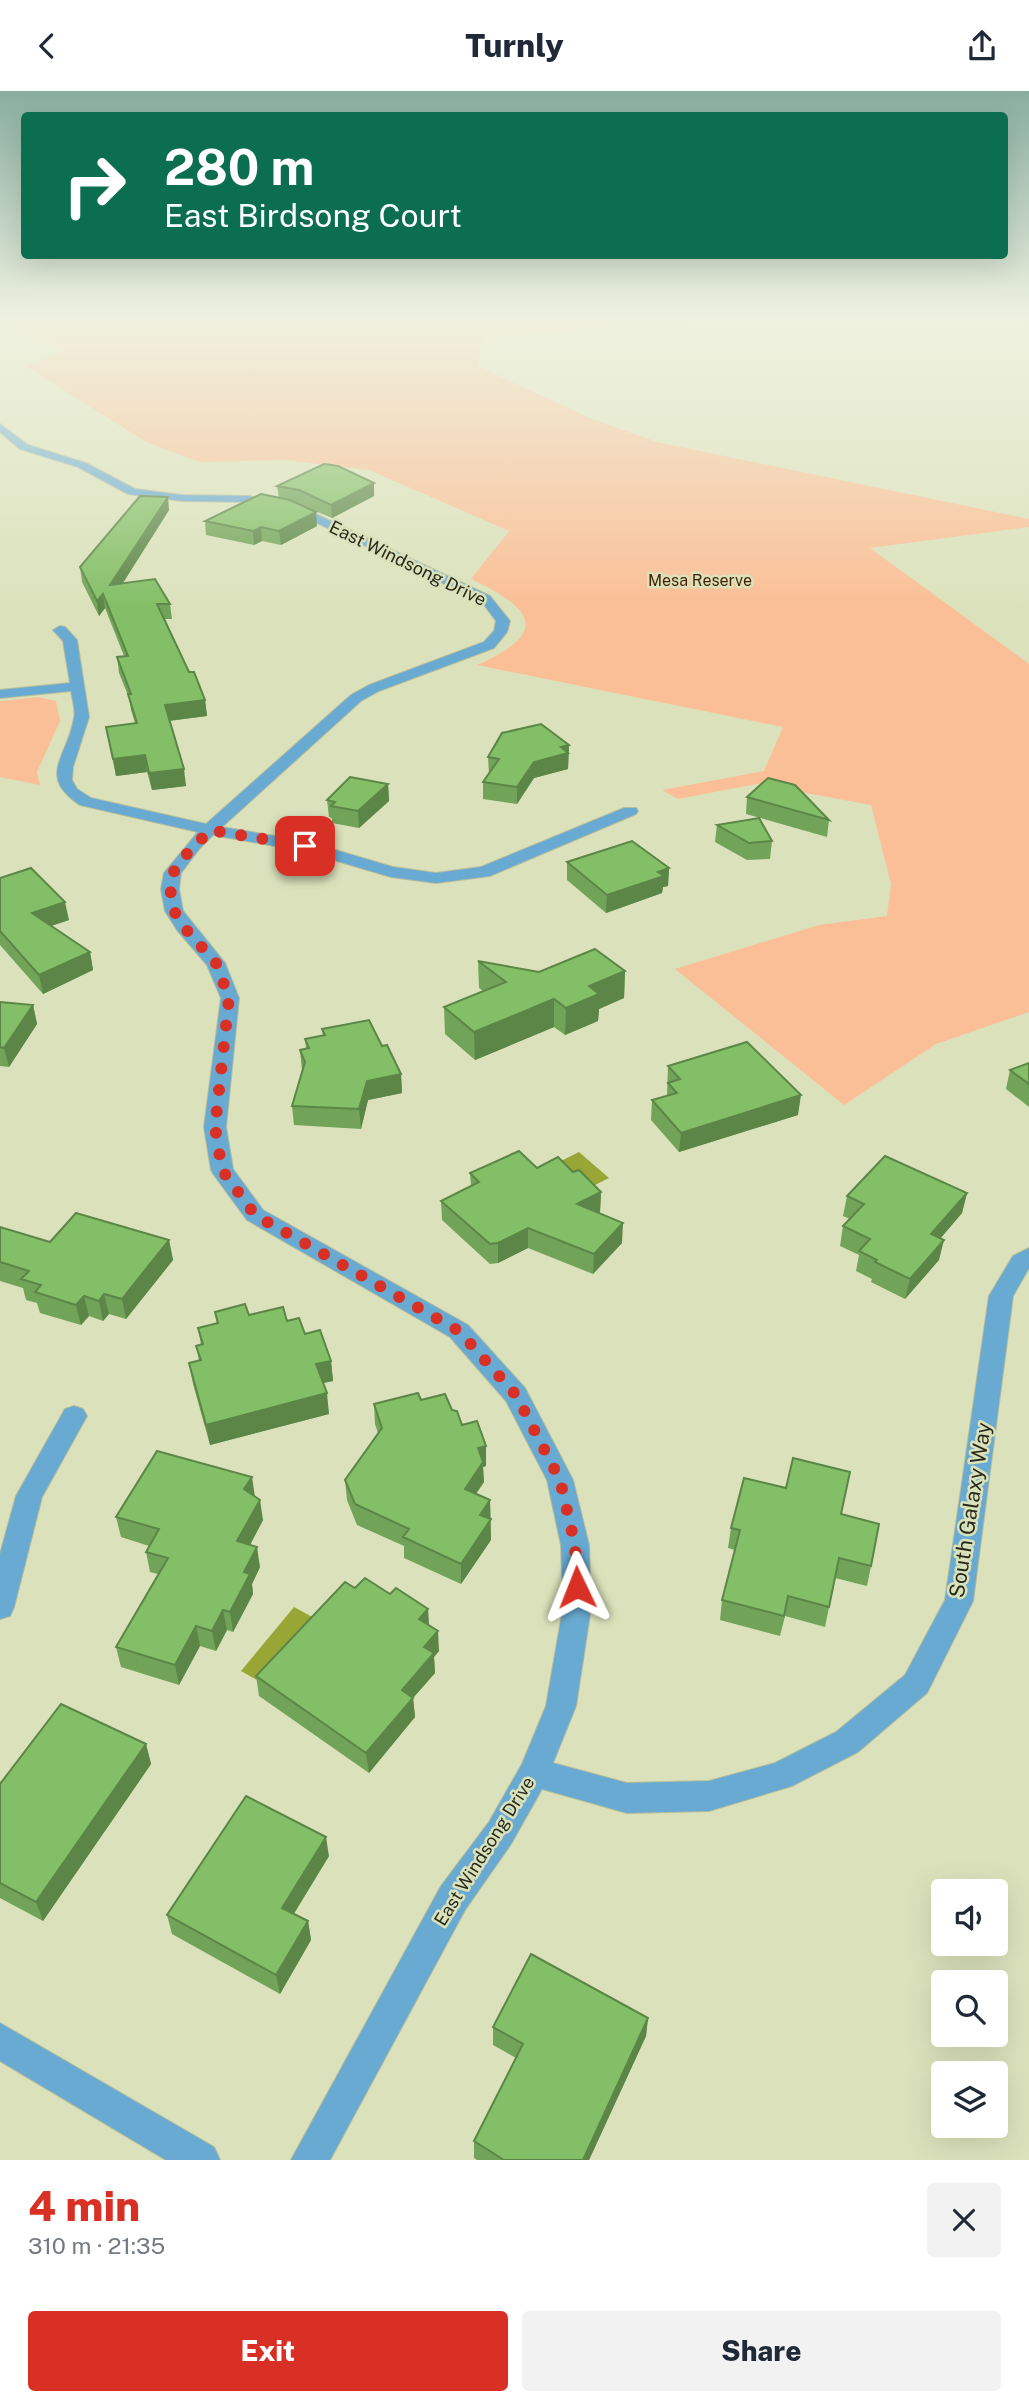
<!DOCTYPE html>
<meta charset="utf-8">
<style>
:root{--surface:#fff;--page:#f2f2f3;--text:#1f2937;--muted:#747a83;--accent:#d93025}
body{margin:0;font-family:"Public Sans",sans-serif;background:var(--page);color:var(--text);height:100vh;display:flex;flex-direction:column;font-size:26px;white-space:nowrap}
*{box-sizing:border-box;margin:0}
p{font-size:23px;color:var(--muted)}
.icon{flex:none;width:38px;height:38px;fill:none;stroke:currentColor;stroke-width:2;stroke-linecap:round;stroke-linejoin:round}
.map{position:relative;height:2069px;overflow:hidden}
.drawer{display:flex;flex-direction:column;background:var(--surface);flex:1}
.drawer>*{flex:none}
.top-card{position:absolute;left:21px;top:21px;width:987px;height:147px;border-radius:7px;box-shadow:0 7px 28px #0002;background:#0b6e4f;color:#fff;overflow:hidden}
.fabs{position:absolute;left:931px;top:1788px;display:grid;gap:14px}
.fabs a{display:grid;place-items:center;width:77px;height:77px;border-radius:7px;background:var(--surface);box-shadow:0 7px 28px #0002;font-size:35px}
.pin{position:absolute;display:grid;place-items:center;width:60px;height:60px;color:#fff;margin:-30px;border-radius:14px;box-shadow:0 4px 10px #0006}
.me{position:absolute;width:77px;margin:-38px;rotate:358deg;stroke-linejoin:round;filter:drop-shadow(0 0 5px #0008)}
.turn{display:flex;align-items:center;gap:24px;height:147px;padding:0 28px;font-size:32px}
.turn .icon{width:91px;height:91px;stroke-width:2.5}
.turn b{display:block;font-size:49px;line-height:60px}
.round{display:grid;place-items:center;flex:none;width:74px;height:74px;border-radius:7px;background:var(--page)}
.head{display:flex;align-items:center;justify-content:space-between;height:119px;padding:0 28px}
h1{font-size:42px;font-weight:800;line-height:52px;color:var(--accent)}
.cta{display:flex;gap:14px;margin-top:auto;padding:14px 28px}
.cta a{flex:1;height:80px;border-radius:7px;background:var(--accent);color:#fff;font-size:28px;font-weight:800;line-height:80px;text-align:center}
.cta a+a{background:var(--page);color:var(--text)}
header{display:flex;justify-content:space-between;align-items:center;height:91px;padding:0 28px;background:var(--surface);font-size:32px;font-weight:800}
.map>svg:first-child{display:block}
.green{fill:#fabf96}
.water{fill:#98a635}
.lines{fill:none;stroke-linecap:round;stroke-linejoin:round}
.minor-casing{stroke:#b7bd9b;stroke-width:2}
.minor{fill:#68aad1;fill-rule:evenodd}
.wall{fill:#71a458}
.shaded-wall{fill:#5c8647}
.building{fill:#83bf66;stroke:#5c8647;stroke-width:2}
.route{stroke:#d93025;stroke-width:12;stroke-dasharray:0 21.6}
.labels{text-anchor:middle;dominant-baseline:central;stroke-width:5;stroke-linejoin:round;paint-order:stroke}
.far-park-label{font-size:16px;fill:#421f02;stroke:#dbe2bb}
.street-label{font-size:18px;fill:#282b1c;stroke:#dbe2bb}
.near-street-label{font-size:21px;fill:#282b1c;stroke:#dbe2bb}
</style>
<header><svg class="icon" aria-label="back" viewBox="0 0 24 24"><path d="M15 5l-7 7 7 7"/></svg>Turnly<svg class="icon" aria-label="share" viewBox="0 0 24 24"><path d="M12 15V3M7 8l5-5 5 5M5 13v7h14v-7"/></svg></header>
<div class="map">
<svg width="1029" height="2069" viewBox="0 0 1029 2069">
<rect width="100%" height="100%" fill="#dbe2bb"/>
<!-- green -->
<g class="green">
<path d="M0 228H698L482 247 478 275 592 328 657 351 1029 428V436L870 457 1029 573V921L936 953 844 1014 675 878 819 834 887 825 891 793 871 714 757 693 678 708 662 699 764 680 783 636 477 574C552 541 532 517 471 488L509 440 369 379 285 369 200 371 148 352 25 275 66 259Z"/>
<polygon points="38,606 56,610 60,630 37,681 40,694 0,686 0,610"/>
</g>
<!-- water -->
<g class="water">
<polygon points="579,1061 609,1087 591,1096 561,1070"/>
<polygon points="294,1516 314,1527 262,1592 241,1580"/>
</g>
<g class="lines">
<!-- minor casing -->
<g class="minor-casing">
<g id="minor">
<path d="M0 333 28 354 86 372 135 398 182 404 249 405 299 415 490 505 510 530 507 541 494 557 379 600 361 610 222 736 305 750 393 776 436 782 481 776 624 717H636L638 720 636 723 490 785 436 792 391 786 303 760 213 744 200 757 181 782 179 798 183 820 225 872 239 907 226 1036 233 1078 263 1119 468 1234 525 1297 573 1389 589 1454 591 1517 576 1615 553 1672 627 1692 709 1690 775 1672 836 1641 905 1584 945 1509 989 1205 1013 1165 1029 1157V1177L1013 1205 973 1510 927 1602 858 1661 792 1695 709 1720 627 1722 542 1698 511 1753 465 1819 330 2069H291L441 1795 489 1731 522 1673 546 1615 563 1517 561 1454 547 1389 506 1310 450 1246 247 1129 214 1084 211 1079 204 1036 221 907 207 874 177 839 165 820 161 798 164 782 198 741 80 714C36 685 68 666 74 627 76 619 72 608 71 600L0 607V599L70 592 63 550 53 539 60 535 65 536 77 549 89 626 73 676 72 689 77 698 91 707 206 733 351 604 369 594 484 551 494 540 496 530 482 511 292 420 249 411 182 410 128 403 78 376 20 358 0 341Z"/>
<polygon points="74,1315 83,1318 87,1325 42,1406 14,1516 10,1525 0,1528 0,1463 16,1405 65,1318"/>
<polygon points="0,1932 214,2056 220,2069 166,2069 0,1970"/>
</g>
</g>
<!-- minor -->
<use href="#minor" class="minor"/>
</g>
<!-- wall -->
<g class="wall">
<polygon points="374,392 374,405 332,427 296,412 317,435 281,454 262,450 254,454 206,444 205,430 279,407 277,395"/>
<polygon points="169,419 123,492 170,513 172,528 164,528 189,581 205,609 207,625 169,630 186,695 152,699 147,681 116,685 106,636 135,632 131,619 129,607 119,582 117,566 124,565 105,517 99,525 82,491 80,476"/>
<polygon points="569,654 568,678 534,687 517,713 483,708 483,691 489,683 488,666"/>
<polygon points="388,693 389,710 359,737 332,732 332,727 329,726 327,709"/>
<polygon points="747,706 829,729 827,746 746,723"/>
<polygon points="717,734 772,750 770,768 747,769 715,751"/>
<polygon points="567,771 669,777 668,795 663,796 662,802 606,822 567,789"/>
<polygon points="0,787 69,829 51,835 90,861 93,879 43,903 0,854"/>
<polygon points="478,870 539,881 625,880 624,907 599,918 598,930 565,944 554,936 475,969 445,943 444,916 483,900 479,897"/>
<polygon points="0,911 33,914 37,933 9,976 0,975"/>
<polygon points="322,938 382,955 401,983 402,1002 368,1009 361,1038 294,1034 292,1015 302,980 300,959 306,958 305,948 323,945"/>
<polygon points="1029,972 1029,1016 1006,998 1010,979"/>
<polygon points="668,975 798,1024 679,1061 651,1029 652,1009 667,1005"/>
<polygon points="537,1077 601,1101 600,1121 598,1122 622,1152 593,1183 528,1157 498,1172 490,1173 442,1129 441,1110 471,1095 470,1082"/>
<polygon points="967,1102 962,1122 940,1148 939,1169 905,1208 871,1191 872,1188 856,1180 859,1164 840,1155 843,1135 850,1128 843,1125 847,1105"/>
<polygon points="0,1136 50,1151 169,1149 173,1169 126,1228 109,1223 103,1230 89,1225 81,1234 40,1222 37,1212 26,1209 23,1197 0,1190"/>
<polygon points="215,1221 287,1230 305,1243 331,1270 333,1290 323,1292 329,1323 210,1354 193,1293 189,1272 199,1270 196,1255 201,1254 198,1237 217,1233"/>
<polygon points="421,1309 452,1319 462,1334 486,1375 483,1376 484,1391 476,1403 490,1409 491,1449 461,1493 404,1467 404,1455 357,1434 347,1409 345,1389 378,1342 375,1333 374,1313"/>
<polygon points="255,1405 263,1429 250,1454 260,1476 252,1493 253,1503 233,1541 227,1539 216,1560 200,1555 179,1594 121,1576 116,1556 158,1483 150,1481 146,1461 149,1455 121,1446 116,1426"/>
<polygon points="841,1424 871,1475 867,1495 835,1487 825,1536 785,1525 780,1545 720,1529 722,1509 735,1459 728,1457 731,1437"/>
<polygon points="355,1497 390,1503 428,1518 429,1534 439,1560 434,1566 435,1582 413,1607 415,1626 369,1682 259,1605 256,1585"/>
<polygon points="146,1653 151,1673 43,1830 0,1807 0,1693"/>
<polygon points="329,1765 294,1823 308,1830 311,1849 280,1903 172,1843 167,1824"/>
<polygon points="648,1927 646,1945 589,2069 477,2069 474,2067 474,2050 516,1967 493,1954 493,1936"/>
</g>
<!-- shaded-wall -->
<g class="shaded-wall">
<polygon points="374,392 374,405 332,427 331,414"/>
<polygon points="168,406 169,419 112,509 110,494"/>
<polygon points="316,421 317,435 281,454 279,440"/>
<polygon points="261,436 262,450 254,454 253,440"/>
<polygon points="103,503 105,517 99,525 97,510"/>
<polygon points="205,609 207,625 167,630 165,614"/>
<polygon points="569,654 568,678 534,687 517,713 517,696 534,671 561,656"/>
<polygon points="145,664 147,681 116,685 113,668"/>
<polygon points="184,678 186,695 152,699 149,682"/>
<polygon points="388,693 389,710 359,737 358,720"/>
<polygon points="669,777 668,795 663,796 662,802 606,822 607,804 658,781"/>
<polygon points="65,811 69,829 36,840 32,822"/>
<polygon points="90,861 93,879 43,903 39,884"/>
<polygon points="625,880 624,907 599,918 598,930 565,944 566,917 589,895"/>
<polygon points="554,908 554,936 475,969 474,941"/>
<polygon points="33,914 37,933 9,976 4,957"/>
<polygon points="401,983 402,1002 368,1009 361,1038 359,1018 367,990"/>
<polygon points="801,1004 798,1024 679,1061 681,1042"/>
<polygon points="601,1101 600,1121 576,1132 577,1113"/>
<polygon points="967,1102 962,1122 927,1163 931,1143"/>
<polygon points="623,1132 622,1152 593,1183 594,1163"/>
<polygon points="528,1137 528,1157 498,1172 498,1152"/>
<polygon points="169,1149 173,1169 126,1228 122,1208"/>
<polygon points="944,1149 939,1169 905,1208 910,1188"/>
<polygon points="104,1203 109,1223 103,1230 99,1210"/>
<polygon points="84,1205 89,1225 81,1234 76,1214"/>
<polygon points="331,1270 333,1290 318,1293 316,1273"/>
<polygon points="327,1302 329,1323 210,1354 206,1334"/>
<polygon points="486,1355 486,1375 483,1376 484,1391 465,1418 465,1398 478,1357"/>
<polygon points="252,1386 255,1406 244,1398"/>
<polygon points="260,1409 263,1429 241,1471 237,1450"/>
<polygon points="490,1409 491,1449 461,1493 461,1473 480,1424"/>
<polygon points="257,1456 260,1476 252,1493 253,1503 233,1541 230,1521 244,1481"/>
<polygon points="428,1518 429,1538 419,1528"/>
<polygon points="223,1519 227,1539 216,1560 212,1540"/>
<polygon points="196,1535 200,1555 179,1594 175,1574"/>
<polygon points="438,1540 439,1560 434,1566 435,1582 413,1607 415,1626 369,1682 366,1662 424,1556"/>
<polygon points="146,1653 151,1673 43,1830 36,1811"/>
<polygon points="326,1746 329,1765 286,1835 282,1817"/>
<polygon points="308,1830 311,1849 280,1903 276,1884"/>
<polygon points="648,1927 646,1945 589,2069 583,2069"/>
</g>
<!-- building -->
<g class="building">
<polygon points="324,373 338,375 374,392 331,414 299,399 277,395"/>
<polygon points="261,403 290,409 316,421 279,440 261,436 253,440 205,430"/>
<polygon points="140,405 168,406 110,494 155,488 170,513 157,513 189,581 194,581 205,609 165,614 184,678 149,682 145,664 113,668 106,636 137,632 128,603 131,603 117,566 128,565 103,503 97,510 80,476"/>
<polygon points="541,633 569,654 561,656 568,662 534,671 517,696 483,691 499,668 488,666 502,642"/>
<polygon points="350,686 388,693 358,720 331,715 335,711 327,709"/>
<polygon points="768,687 795,694 829,729 747,706"/>
<polygon points="759,727 772,750 749,752 717,734"/>
<polygon points="632,750 669,777 658,781 664,785 607,804 567,771"/>
<polygon points="31,777 65,811 32,822 90,861 39,884 0,840 0,787"/>
<polygon points="595,858 625,880 589,895 599,903 566,917 554,908 474,941 444,916 506,891 478,870 539,881"/>
<polygon points="0,911 33,914 4,957 0,956"/>
<polygon points="369,929 382,955 387,954 401,983 367,990 359,1018 292,1015 305,971 300,959 309,957 305,948 325,944 322,938"/>
<polygon points="747,951 801,1004 681,1042 652,1009 677,1002 668,992 680,988 668,975"/>
<polygon points="1029,972 1029,993 1010,979"/>
<polygon points="519,1060 537,1077 558,1066 573,1081 579,1079 601,1101 577,1113 623,1132 594,1163 528,1137 498,1152 490,1153 441,1110 479,1091 470,1082"/>
<polygon points="885,1065 967,1102 931,1143 944,1149 910,1188 875,1171 877,1169 859,1160 870,1148 843,1135 864,1113 847,1105"/>
<polygon points="76,1122 169,1149 122,1208 104,1203 99,1210 84,1205 76,1214 35,1201 41,1194 21,1188 29,1180 0,1171 0,1136 50,1151"/>
<polygon points="245,1213 249,1224 283,1216 287,1230 299,1227 305,1243 320,1239 331,1270 316,1273 327,1302 206,1334 189,1272 201,1269 196,1255 203,1253 198,1237 218,1232 215,1221"/>
<polygon points="418,1302 421,1309 445,1303 452,1319 457,1320 462,1334 477,1330 486,1355 478,1357 483,1371 465,1398 490,1409 480,1424 491,1428 461,1473 403,1446 409,1438 355,1413 345,1389 382,1337 374,1313"/>
<polygon points="157,1360 252,1386 244,1398 260,1409 237,1450 257,1456 244,1481 250,1483 230,1521 223,1519 212,1540 196,1535 175,1574 116,1556 168,1467 146,1461 159,1438 116,1426"/>
<polygon points="793,1367 850,1381 841,1423 879,1433 871,1475 839,1467 829,1516 788,1505 784,1525 722,1509 740,1439 731,1437 744,1387 786,1397"/>
<polygon points="365,1487 390,1503 396,1497 428,1518 419,1528 438,1540 424,1556 434,1562 402,1599 413,1607 366,1662 256,1585 345,1491 355,1497"/>
<polygon points="61,1613 146,1653 36,1811 0,1792 0,1693"/>
<polygon points="246,1705 326,1746 282,1817 308,1830 276,1884 167,1824"/>
<polygon points="531,1863 648,1927 583,2069 504,2069 474,2050 523,1953 493,1936"/>
</g>
<!-- sky -->
<linearGradient id="sky" x2="0" y2="1"><stop stop-color="#88aea0"/><stop offset="0.44" stop-color="#eff2e0"/><stop offset="1" stop-color="#eff2e0" stop-opacity="0"/></linearGradient>
<rect width="1029" height="517" fill="url(#sky)"/>
<g class="lines">
<!-- route -->
<polyline class="route" points="305,755 210,739 182,768 173,782 170,797 174,820 183,835 216,872 229,907 215,1036 222,1079 255,1124 459,1240 516,1304 560,1389 575,1454 577,1496"/>
</g>
<g class="labels">
<!-- far-park labels -->
<g class="far-park-label">
<text x="700" y="489">Mesa Reserve</text>
</g>
<!-- street labels -->
<g class="street-label">
<text transform="translate(408 472) rotate(26)">East Windsong Drive</text>
<text transform="translate(484 1760) rotate(-58)">East Windsong Drive</text>
</g>
<!-- near-street labels -->
<g class="near-street-label">
<text transform="translate(970 1419) rotate(-81)">South Galaxy Way</text>
</g>
</g>
</svg>
<div class="fabs">
<a><svg class="icon" aria-label="sound" viewBox="0 0 24 24"><path d="M4 9h4l5-4v14l-5-4H4zM17 9q2 3 0 6"/></svg></a>
<a><svg class="icon" aria-label="search" viewBox="0 0 24 24"><circle cx="10" cy="10" r="6"/><path d="M15 15l6 6"/></svg></a>
<a><svg class="icon" aria-label="layers" viewBox="0 0 24 24"><path d="M12 4l9 5-9 5-9-5zM3 14l9 5 9-5"/></svg></a>
</div>
<div class="pin" style="left:305px;top:755px;background:#d93025"><svg class="icon" aria-label="arrive" viewBox="0 0 24 24"><path d="M6 21V4h12l-3 4 3 4H6"/></svg></div>
<svg class="me" style="left:577px;top:1496px" viewBox="-20 -20 40 40"><path d="M0-17L14 15 0 8-14 15z" fill="#d93025" stroke="#fff" stroke-width="4"/></svg>
<div class="top-card">
<div class="turn"><svg class="icon" aria-label="right" viewBox="0 0 24 24"><path d="M7 20v-9h11M14 6l5 5-5 5"/></svg><div><b>280 m</b>East Birdsong Court</div></div>
</div>
</div>
<section class="drawer">
<div class="head"><div><h1>4 min</h1><p>310 m · 21:35</p></div><a class="round"><svg class="icon" aria-label="close" viewBox="0 0 24 24"><path d="M6 6l12 12M18 6L6 18"/></svg></a></div>
<div class="cta"><a>Exit</a><a>Share</a></div>
</section>
